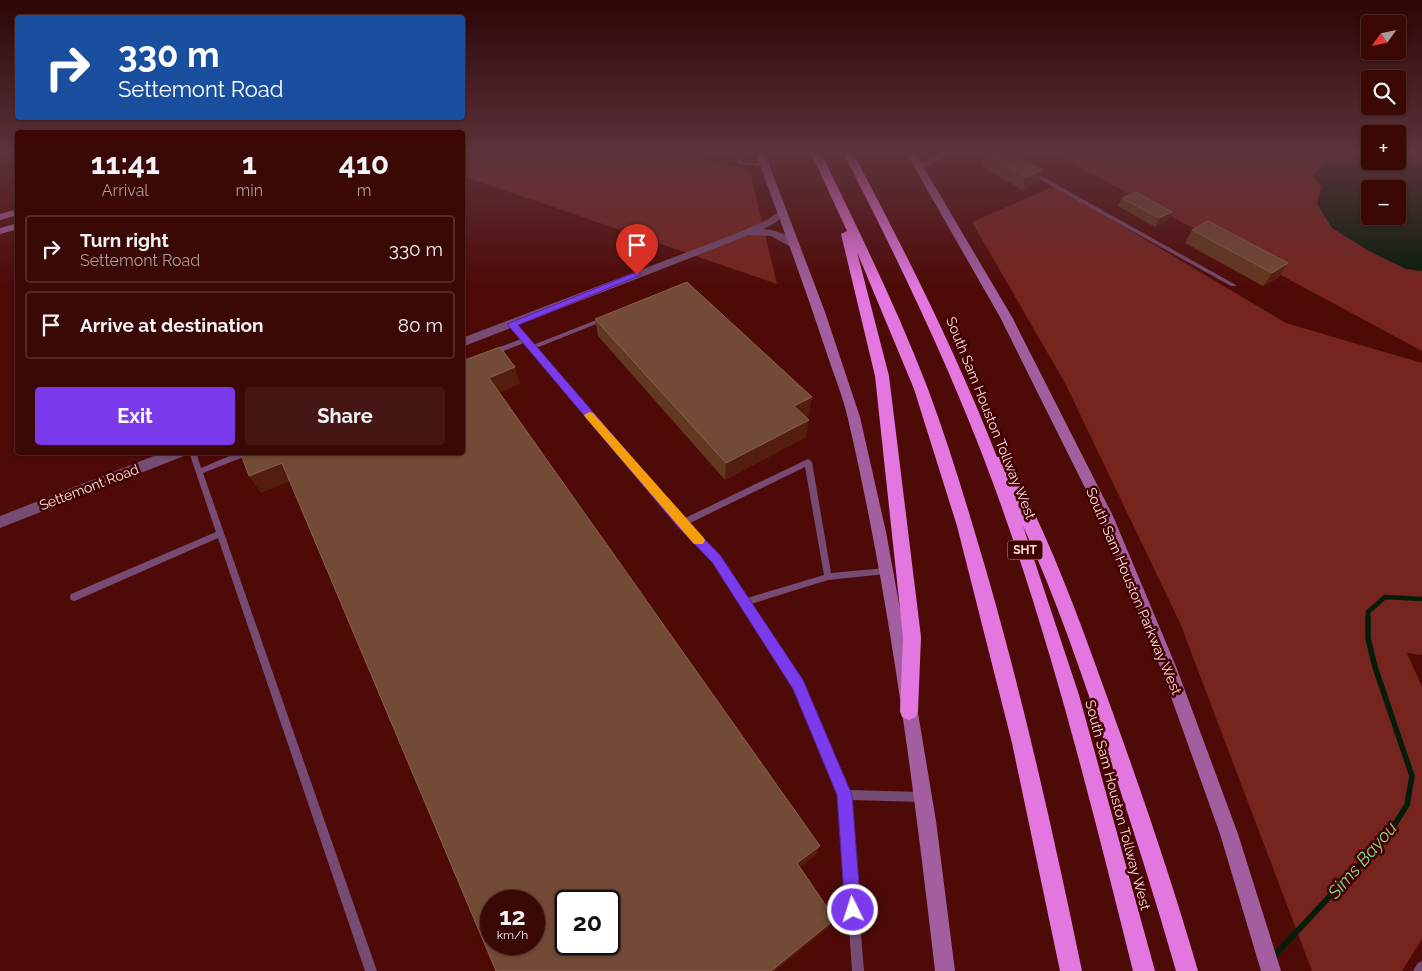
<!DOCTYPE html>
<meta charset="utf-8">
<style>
:root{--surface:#3a0805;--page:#451613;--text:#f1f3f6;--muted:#ab9a9a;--line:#542927;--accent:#7c3aed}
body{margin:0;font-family:Raleway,sans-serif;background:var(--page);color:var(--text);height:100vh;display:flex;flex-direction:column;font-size:19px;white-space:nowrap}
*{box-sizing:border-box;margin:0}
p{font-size:16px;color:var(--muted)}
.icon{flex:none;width:28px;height:28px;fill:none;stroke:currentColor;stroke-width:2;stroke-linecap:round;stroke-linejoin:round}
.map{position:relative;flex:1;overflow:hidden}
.details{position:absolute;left:15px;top:130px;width:450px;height:325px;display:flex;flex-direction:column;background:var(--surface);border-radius:5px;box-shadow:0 1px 4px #0004,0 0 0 1px var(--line)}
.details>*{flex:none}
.banner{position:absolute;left:15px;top:15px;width:450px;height:105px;border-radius:5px;box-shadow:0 1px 4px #0004,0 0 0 1px var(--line);background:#1a4fa0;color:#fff;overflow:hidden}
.needle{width:32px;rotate:237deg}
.fabs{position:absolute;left:1361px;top:15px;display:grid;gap:10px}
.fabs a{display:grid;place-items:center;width:45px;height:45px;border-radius:5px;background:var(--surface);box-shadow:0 1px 4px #0004,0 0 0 1px var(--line);font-size:25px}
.speed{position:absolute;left:480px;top:890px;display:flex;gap:10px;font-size:25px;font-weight:700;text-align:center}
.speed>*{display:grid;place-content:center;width:65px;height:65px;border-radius:50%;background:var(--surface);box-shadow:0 1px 4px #0004,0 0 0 1px var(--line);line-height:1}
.speed small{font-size:12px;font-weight:400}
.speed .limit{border:2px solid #111;border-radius:8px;background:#fff;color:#111}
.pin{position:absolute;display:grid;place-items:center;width:42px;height:42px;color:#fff;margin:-51px -21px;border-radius:50% 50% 50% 0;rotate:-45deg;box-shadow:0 0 5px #0007}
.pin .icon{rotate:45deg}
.me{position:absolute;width:55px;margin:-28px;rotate:356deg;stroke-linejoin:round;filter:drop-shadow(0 0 4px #0008)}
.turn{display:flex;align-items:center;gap:18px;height:105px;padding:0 20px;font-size:22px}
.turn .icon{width:65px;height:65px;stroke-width:2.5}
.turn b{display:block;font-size:35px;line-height:42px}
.eta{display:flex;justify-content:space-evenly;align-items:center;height:85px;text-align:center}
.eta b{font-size:30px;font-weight:700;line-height:35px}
.action{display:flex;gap:10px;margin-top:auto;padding:10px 20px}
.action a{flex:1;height:58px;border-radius:5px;background:var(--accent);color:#fff;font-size:20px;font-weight:700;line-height:58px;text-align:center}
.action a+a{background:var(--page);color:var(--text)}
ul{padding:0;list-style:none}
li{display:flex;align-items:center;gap:15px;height:68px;margin:0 10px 8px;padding:0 10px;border:2px solid var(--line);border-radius:5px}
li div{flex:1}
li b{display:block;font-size:19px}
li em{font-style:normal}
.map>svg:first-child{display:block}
.green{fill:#76241e;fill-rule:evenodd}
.water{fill:#041d09;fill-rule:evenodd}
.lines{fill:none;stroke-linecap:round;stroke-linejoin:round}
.stream-far1{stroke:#041d09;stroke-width:4.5}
.stream{stroke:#041d09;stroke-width:5.5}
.service{fill:#764c75;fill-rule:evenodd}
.minor{fill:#764c75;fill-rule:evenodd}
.secondary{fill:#a25e9f;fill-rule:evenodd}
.motorway{fill:#e277df;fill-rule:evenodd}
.wall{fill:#623820}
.shaded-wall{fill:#531e0e}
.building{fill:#724a35;stroke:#88624f;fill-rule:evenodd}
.route{fill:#7c3aed;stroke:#51269a}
.slow{fill:#f59e0b}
.labels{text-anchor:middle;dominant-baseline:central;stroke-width:5;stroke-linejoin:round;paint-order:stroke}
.shield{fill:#420000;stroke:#c59e9b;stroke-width:1}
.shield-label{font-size:12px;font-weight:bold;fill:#fde2de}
.street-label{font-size:14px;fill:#fde2de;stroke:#420000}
.near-water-label{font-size:18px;font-style:italic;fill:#75dd88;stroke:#420000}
</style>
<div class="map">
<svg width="1422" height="971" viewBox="0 0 1422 971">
<rect width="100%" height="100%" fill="#4e0a07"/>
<!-- green -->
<g class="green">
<polygon points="463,151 679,151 750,172 777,284 463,176"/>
<path d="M1050 151H1370V161H1398V151H1422V351ZM1370 189H1398V216H1370Z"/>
<polygon points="1055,186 1286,323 1422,363 1422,655 1407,653 1422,687 1422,939 1402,971 1312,971 1180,623 1065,383 972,222"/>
</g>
<!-- water -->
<path class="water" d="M1336 151H1370V161H1398V151H1422V271L1406 269 1369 251 1332 228 1317 204 1321 187 1312 175ZM1370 189H1398V216H1370Z"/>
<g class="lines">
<!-- stream-far1 -->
<polyline class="stream-far1" points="1368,619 1368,612 1385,597 1422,599"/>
<!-- stream -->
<polyline class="stream" points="1273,957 1390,832 1407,805 1412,776 1375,667 1368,638 1368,618"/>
<!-- service -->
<g class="service">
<polygon points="732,151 737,151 742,162 764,164 766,165 764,166 739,164 737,162"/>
<polygon points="1030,172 1034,172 1236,285 1235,286 1231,286 1030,174"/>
<path d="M604 317 606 318V320L536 348 683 519 808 459 812 462 831 573 886 568 889 569 890 571 889 573 886 574 828 580 751 604 801 682 848 790 923 792 927 793 928 797 927 801 923 802 850 800 864 971H852L840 795 795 688 713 560 679 525 531 350H529L524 343 496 354H494L491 352 492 350 521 339 510 325V323H514L533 345ZM805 467 824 575 747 598 719 556 688 524Z"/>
<polygon points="189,452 196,452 201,468 239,452 251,452 251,454 203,473 377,971 365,971 218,538 77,600 74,601 71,600 70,597 71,594 216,532"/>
<polygon points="1422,961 1422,971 1413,971 1418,963"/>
</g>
<!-- minor -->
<g class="minor">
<polygon points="943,151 955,151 923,169 917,169 915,167"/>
<path d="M781 210 786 213C779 221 772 225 763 229 775 230 789 234 798 244L797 246H789L771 236 749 235 462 347V338L740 232 767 220Z"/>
<polygon points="164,452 185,452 184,456 0,528 0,516"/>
</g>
<!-- secondary -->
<g class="secondary">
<path d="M755 151H764L825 312 860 417 886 532 908 653 936 821 955 971H935C914 788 890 599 848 419 843 396 833 373 826 351 804 284 779 218 755 151Z"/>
<polygon points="905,151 914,151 1012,317 1113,516 1177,669 1238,834 1281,971 1261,971 1220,834 1161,669 1099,516 1000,317"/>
<polygon points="18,209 18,215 0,220 0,214"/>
<polygon points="18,223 18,229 0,234 0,228"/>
</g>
<!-- motorway -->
<g class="motorway">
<path d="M810 151H820C858 229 897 308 928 389 950 448 968 509 986 570 1024 702 1054 836 1082 971H1060L1012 743 957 526 914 389 857 252 889 376 921 637 918 711 916 717 909 720 902 717 900 711 903 637 875 376 841 234 847 231Z"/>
<path d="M842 151H852C905 251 956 352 997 457H1006C1049 535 1080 621 1110 705 1142 793 1172 881 1198 971H1176C1155 897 1131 823 1107 750 1082 674 1056 598 1023 526L1079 695 1155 971H1133C1092 807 1051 641 993 483 951 369 898 259 842 151Z"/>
</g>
</g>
<!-- wall -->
<g class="wall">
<polygon points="685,151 713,151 706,157"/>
<polygon points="984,153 1038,183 1022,190 981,166"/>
<polygon points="1122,198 1172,212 1168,220 1155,227 1118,206"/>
<polygon points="1192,230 1279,277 1263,286 1185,243"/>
<polygon points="595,319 809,415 805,417 806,437 725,480 598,336"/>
</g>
<!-- shaded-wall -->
<g class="shaded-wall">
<polygon points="706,151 713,151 706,157"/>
<polygon points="1043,170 1038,183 1022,190 1026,177"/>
<polygon points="1172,212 1168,220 1155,227 1159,218"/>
<polygon points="1288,263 1279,277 1263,286 1272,273"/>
<polygon points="515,367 520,384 494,395 489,378"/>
<polygon points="812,397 809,415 792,424 794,406"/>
<polygon points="809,420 806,437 725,480 726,463"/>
<polygon points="282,463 293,480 261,493 249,476"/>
<polygon points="820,846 816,855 794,872 797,863"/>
<polygon points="835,919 830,926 775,971 771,971"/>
</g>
<!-- building -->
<g class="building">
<polygon points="989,151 1009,151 1043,170 1026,177 984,153"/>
<polygon points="1136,192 1172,212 1159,218 1122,198"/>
<polygon points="1208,221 1288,263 1272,273 1192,230"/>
<polygon points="687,282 812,397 794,406 809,420 726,463 595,319"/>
<path d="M500 347 515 367 489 378 820 846 797 863 835 919 771 971H496L282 463 249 476 240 452H462V361ZM491 901H534V944H491ZM566 901H609V944H566Z"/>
</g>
<!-- sky -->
<linearGradient id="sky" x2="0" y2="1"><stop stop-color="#2b0604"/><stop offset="0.53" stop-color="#5d333c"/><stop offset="1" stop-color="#5d333c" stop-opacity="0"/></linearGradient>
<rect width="1422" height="287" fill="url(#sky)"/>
<!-- route -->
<polygon class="route" points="634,273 640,273 641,275 518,325 686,520 720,555 803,680 852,795 861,910 859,915 853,918 847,915 845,910 837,795 793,689 712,562 678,527 507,324"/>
<!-- slow -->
<polygon class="slow" points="589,412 593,413 703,537 705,540 703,544 694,544 586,418 584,415"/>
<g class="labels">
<!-- shield labels -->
<rect class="shield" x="1007.5" y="540.5" width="35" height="19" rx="4"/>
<g class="shield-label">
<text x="1025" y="550">SHT</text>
</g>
<!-- street labels -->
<g class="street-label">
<text transform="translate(991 418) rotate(68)">South Sam Houston Tollway West</text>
<text transform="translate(89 487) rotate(-21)">Settemont Road</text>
<text transform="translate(1134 591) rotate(67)">South Sam Houston Parkway West</text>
<text transform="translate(1118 805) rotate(75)">South Sam Houston Tollway West</text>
</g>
<!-- near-water labels -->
<g class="near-water-label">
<text transform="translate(1362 860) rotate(-49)">Sims Bayou</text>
</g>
</g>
</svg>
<div class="fabs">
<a><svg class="needle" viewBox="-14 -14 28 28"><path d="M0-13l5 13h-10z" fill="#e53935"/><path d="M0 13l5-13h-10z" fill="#ab9a9a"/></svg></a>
<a><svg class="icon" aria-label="search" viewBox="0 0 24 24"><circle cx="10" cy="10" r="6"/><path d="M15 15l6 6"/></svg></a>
<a>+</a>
<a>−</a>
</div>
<div class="speed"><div>12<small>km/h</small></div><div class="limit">20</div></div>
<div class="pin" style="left:637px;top:275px;background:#d93025"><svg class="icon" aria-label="arrive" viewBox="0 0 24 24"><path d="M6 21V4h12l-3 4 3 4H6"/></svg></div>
<svg class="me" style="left:853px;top:910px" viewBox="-20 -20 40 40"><circle r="17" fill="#7c3aed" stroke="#fff" stroke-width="3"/><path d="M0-11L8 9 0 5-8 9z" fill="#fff"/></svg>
<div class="banner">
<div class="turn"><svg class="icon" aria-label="right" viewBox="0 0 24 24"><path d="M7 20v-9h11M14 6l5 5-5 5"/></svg><div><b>330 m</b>Settemont Road</div></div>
</div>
<section class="details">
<div class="eta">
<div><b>11:41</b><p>Arrival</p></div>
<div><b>1</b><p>min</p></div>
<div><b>410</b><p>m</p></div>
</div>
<ul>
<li><svg class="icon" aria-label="right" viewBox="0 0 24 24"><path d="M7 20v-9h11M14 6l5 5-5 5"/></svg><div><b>Turn right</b><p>Settemont Road</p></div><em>330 m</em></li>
<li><svg class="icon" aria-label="arrive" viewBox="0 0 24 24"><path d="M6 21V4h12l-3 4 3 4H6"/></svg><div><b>Arrive at destination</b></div><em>80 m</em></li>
</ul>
<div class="action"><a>Exit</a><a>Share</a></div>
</section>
</div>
